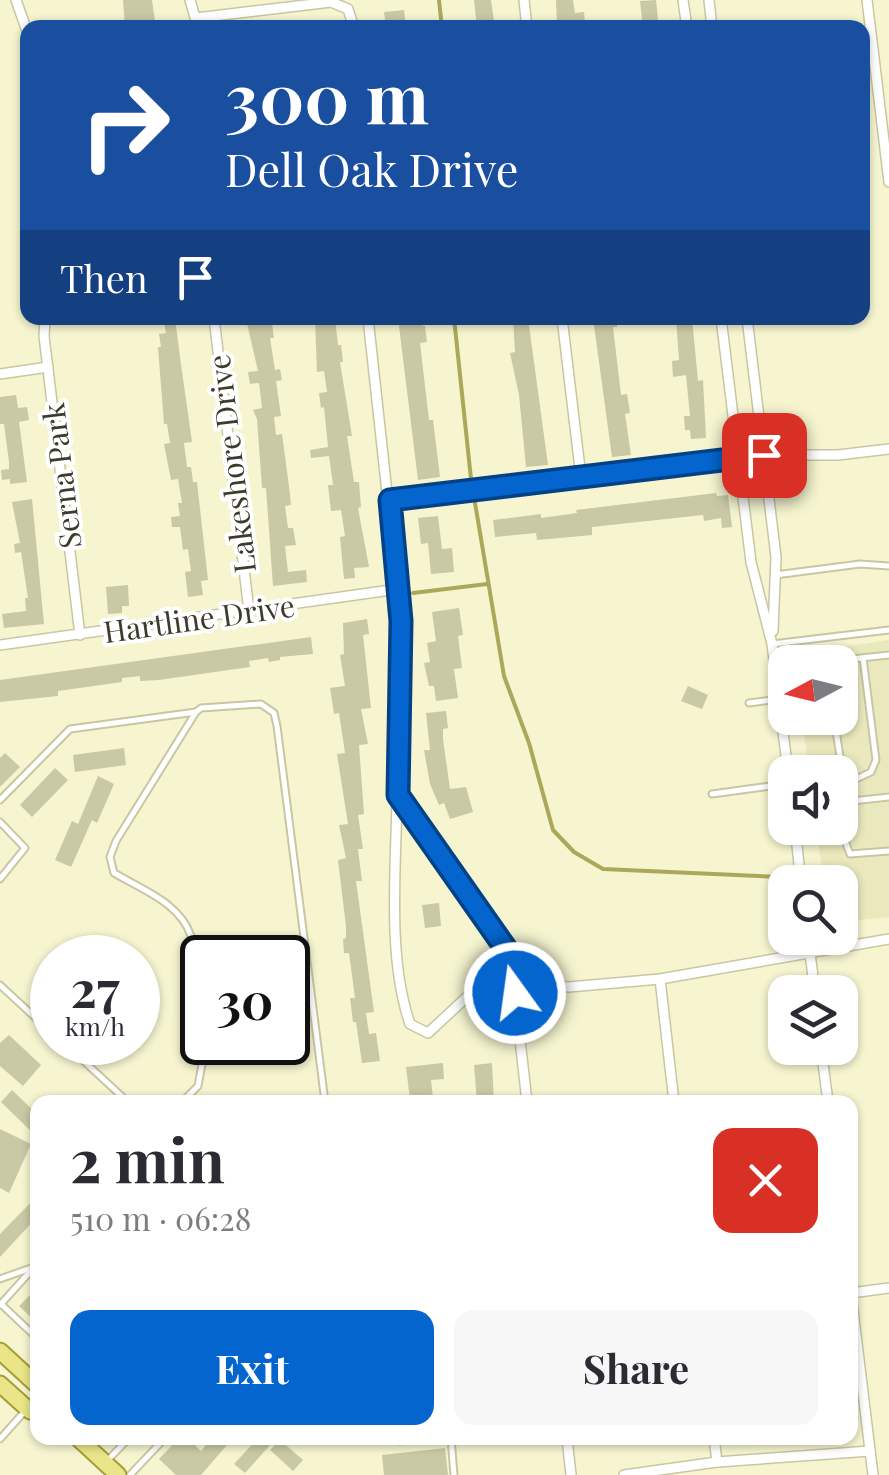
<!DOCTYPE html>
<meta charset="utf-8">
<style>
:root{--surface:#fff;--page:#f7f7f7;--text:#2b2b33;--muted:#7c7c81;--accent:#0465ce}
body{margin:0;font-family:"Playfair Display",serif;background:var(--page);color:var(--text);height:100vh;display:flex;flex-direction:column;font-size:38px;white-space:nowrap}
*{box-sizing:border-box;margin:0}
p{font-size:32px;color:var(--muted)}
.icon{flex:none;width:55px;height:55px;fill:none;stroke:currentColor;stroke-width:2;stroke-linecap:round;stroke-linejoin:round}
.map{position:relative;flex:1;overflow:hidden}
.sheet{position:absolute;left:30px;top:1095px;width:828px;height:350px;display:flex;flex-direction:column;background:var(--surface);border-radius:20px;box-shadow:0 2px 8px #0004}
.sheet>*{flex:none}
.hud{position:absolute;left:20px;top:20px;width:850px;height:305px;border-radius:20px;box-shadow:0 2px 8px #0004;background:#1a4fa0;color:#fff;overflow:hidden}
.needle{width:65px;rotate:263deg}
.fabs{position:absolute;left:768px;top:645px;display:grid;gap:20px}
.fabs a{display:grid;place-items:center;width:90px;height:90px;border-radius:20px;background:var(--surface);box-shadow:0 2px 8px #0004;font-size:50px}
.speed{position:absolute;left:30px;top:935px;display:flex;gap:20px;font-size:50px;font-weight:700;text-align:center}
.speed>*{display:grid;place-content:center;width:130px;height:130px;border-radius:50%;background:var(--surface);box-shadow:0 2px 8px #0004;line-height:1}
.speed small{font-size:25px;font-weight:400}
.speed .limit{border:5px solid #111;border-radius:15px;background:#fff;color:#111}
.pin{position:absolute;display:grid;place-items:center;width:85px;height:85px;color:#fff;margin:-42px;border-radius:20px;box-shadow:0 5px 15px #0006}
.me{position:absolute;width:110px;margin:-55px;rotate:346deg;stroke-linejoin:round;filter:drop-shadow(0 0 8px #0008)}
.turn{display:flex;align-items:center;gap:35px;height:210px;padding:0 40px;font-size:45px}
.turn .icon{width:130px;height:130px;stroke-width:2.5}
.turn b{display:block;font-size:70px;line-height:85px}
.then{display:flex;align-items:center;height:95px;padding:0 40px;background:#0003;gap:20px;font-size:38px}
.round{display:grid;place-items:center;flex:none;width:105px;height:105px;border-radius:20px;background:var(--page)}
.headline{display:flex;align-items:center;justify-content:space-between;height:170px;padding:0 40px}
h1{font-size:60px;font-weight:700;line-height:75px}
.cta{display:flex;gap:20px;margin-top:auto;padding:20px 40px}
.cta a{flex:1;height:115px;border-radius:20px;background:var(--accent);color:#fff;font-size:40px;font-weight:700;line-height:115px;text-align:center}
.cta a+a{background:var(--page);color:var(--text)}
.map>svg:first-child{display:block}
.built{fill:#eae9bd}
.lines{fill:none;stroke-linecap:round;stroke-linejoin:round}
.stream{stroke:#aba85c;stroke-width:4}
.building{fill:#cac9a5}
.lane-casing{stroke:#c8c7a3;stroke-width:9}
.street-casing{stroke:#c8c7a3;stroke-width:12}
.primary-casing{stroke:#a39e35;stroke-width:19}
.lane{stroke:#fff;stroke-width:5}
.street{stroke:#fff;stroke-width:9}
.primary{stroke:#e9e588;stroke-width:15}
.route-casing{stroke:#034286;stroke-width:25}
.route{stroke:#0465ce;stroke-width:18}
.labels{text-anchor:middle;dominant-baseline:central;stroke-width:8;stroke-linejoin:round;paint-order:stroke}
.street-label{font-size:30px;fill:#3c3c2d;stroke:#fff}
</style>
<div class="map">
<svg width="889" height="1475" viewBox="0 0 889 1475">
<rect width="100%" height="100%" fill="#f6f5d0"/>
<!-- built -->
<polygon class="built" points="889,640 889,917 840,922 840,882 824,882 816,828 840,828 840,772 809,772 802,718 840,718 840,662 794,662 793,654"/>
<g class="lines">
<!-- stream -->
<g class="stream">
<polyline points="439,0 442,28"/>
<polyline points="454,318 471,479 504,676 529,743 553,830 574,852 603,869 781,877"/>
<polyline points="413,593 487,584"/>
</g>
</g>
<!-- building -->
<g class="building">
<polygon points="123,0 152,0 156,28 125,28"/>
<polygon points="474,0 491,0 495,28 477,28"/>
<polygon points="556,0 573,0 575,13 584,12 585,23 557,28"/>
<polygon points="656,0 659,28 643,28 640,1"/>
<polygon points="404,10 406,26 386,28 384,12"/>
<polygon points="163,318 175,318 180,357 192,442 184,443 187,467 191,467 193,482 197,482 206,562 208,580 201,581 203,595 188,597 185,572 191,571 188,549 183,550 180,527 172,527 171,517 180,516 178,503 182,503 178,479 171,480 164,444 170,443 167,424 164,424 158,347 161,347 159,334 166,333"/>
<polygon points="265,318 266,325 272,324 274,338 270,338 275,370 280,369 282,380 276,381 281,416 274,417 276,435 282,434 290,494 291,505 285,506 288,528 293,528 296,545 285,546 288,572 306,570 307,582 273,586 266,488 262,488 257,419 253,410 262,408 259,383 250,384 248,372 258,371 246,319"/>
<polygon points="315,318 335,318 338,345 341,345 343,362 340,362 352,436 347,436 354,482 359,482 361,507 358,508 369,567 354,568 355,578 344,579 340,537 345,536 341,510 331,511 328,485 333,485 329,456 311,458 310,450 328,447 324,407 321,408 319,393 327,392 324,371 317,372"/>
<polygon points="398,318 422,318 423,326 425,326 427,342 420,343 429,420 433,420 440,477 418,480"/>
<polygon points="513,318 528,318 548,465 526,467 519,395 510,353 515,352"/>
<polygon points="593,318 617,318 617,327 613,327 621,395 627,394 630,413 625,414 631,455 612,457"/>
<polygon points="676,318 692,318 698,381 703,380 706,438 691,439 690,430 685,430 684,416 690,416 686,375 673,377 672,361 679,360"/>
<polygon points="16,395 18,408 27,407 29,420 19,422 27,482 10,484 10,479 2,480 1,470 9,469 9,462 4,424 0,424 0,397"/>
<polygon points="716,493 717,496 728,495 732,527 722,528 721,518 704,521 703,515 592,527 592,535 571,537 537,540 536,533 495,537 493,520 541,514 541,518 563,515 577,513 576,510"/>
<polygon points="32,499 44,624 4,628 2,614 26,611 25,598 28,598 21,552 15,553 14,544 20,543 12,502"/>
<polygon points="438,516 442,549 452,548 454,572 431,574 428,543 421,544 418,518"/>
<polygon points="128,585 129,606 122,606 122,613 108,614 106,587"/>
<polygon points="459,608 463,635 458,636 462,668 454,669 458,698 436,701 434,686 429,686 424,663 430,662 427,643 436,641 432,612"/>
<polygon points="367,619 369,634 363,635 371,708 361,709 368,744 359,745 364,814 358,815 363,849 358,849 362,881 356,881 374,1012 366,1013 369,1034 376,1033 380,1061 362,1063 356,1022 353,1022 350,998 355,998 349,953 344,953 343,939 346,938 346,926 338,860 346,858 339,825 348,824 337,754 345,753 339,713 334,714 330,688 345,686 340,655 344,654 343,623"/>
<polygon points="311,637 313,654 280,657 280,660 269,662 268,658 249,661 250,667 159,680 140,681 140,676 122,678 122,682 58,691 58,696 0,702 0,680"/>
<polygon points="688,686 708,695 702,709 681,701"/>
<polygon points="446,711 448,728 443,729 443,739 450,789 466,787 473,812 450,819 444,803 439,805 430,784 424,750 430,750 426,713"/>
<polygon points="124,748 126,765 75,772 73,755"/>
<polygon points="5,753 20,767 0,787 0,758"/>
<polygon points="55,768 68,780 32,817 20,805"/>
<polygon points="98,776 114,784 97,823 92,820 71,867 55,860 72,821 78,824"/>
<polygon points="439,903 441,926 425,928 422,905"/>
<polygon points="9,1035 41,1065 23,1086 0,1066 0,1043"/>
<polygon points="443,1063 444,1079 431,1080 433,1098 410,1099 406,1067"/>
<polygon points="492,1063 494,1102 477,1102 474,1065"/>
<polygon points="12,1090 38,1115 38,1138 1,1102"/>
<polygon points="0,1129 31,1144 9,1193 0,1188"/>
<polygon points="38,1195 38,1216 0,1257 0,1234"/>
<polygon points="38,1287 38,1324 19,1306"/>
<polygon points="179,1438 188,1438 201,1451 212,1438 233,1438 201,1475 176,1475 159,1459"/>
<polygon points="258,1438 267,1438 273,1442 245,1473 234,1464"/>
<polygon points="280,1440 303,1460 293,1471 270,1450"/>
<polygon points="445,1448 448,1475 384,1475 382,1455"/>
</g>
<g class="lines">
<!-- lane casing -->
<g class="lane-casing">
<g id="lane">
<polyline points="775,575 860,564 889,566"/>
<polyline points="772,644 889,630"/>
<polyline points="824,662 889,655"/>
<polyline points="749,703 779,699"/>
<polyline points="834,718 843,776 856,779 871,772 876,760 863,658"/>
<polyline points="712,794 785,784"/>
<polyline points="0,800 70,729 196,712"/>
<polyline points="0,822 25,848 0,879"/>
<polyline points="840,824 843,802 889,797"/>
<polyline points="840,828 850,854 889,851"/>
<polyline points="0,985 52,1033"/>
<polyline points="63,1042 128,1102"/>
<path d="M182 1102 198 1086 203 1059 191 936C180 903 143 890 114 873L110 857 116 841 196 712 201 708 261 704 274 713 277 726 325 1102"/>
<polyline points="0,1279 31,1268"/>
<polyline points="1,1304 38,1339"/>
<polyline points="0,1305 38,1263"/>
<polyline points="0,1439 25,1411"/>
<polyline points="399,1441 451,1438 454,1475"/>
<polyline points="107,1461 129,1438"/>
<polyline points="130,1475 165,1438"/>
</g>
</g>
<!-- street casing -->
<g class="street-casing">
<g id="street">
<polyline points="16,0 28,34"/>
<polyline points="190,0 198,28"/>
<polyline points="524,0 527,28"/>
<polyline points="683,0 687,28"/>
<polyline points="709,0 712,28"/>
<polyline points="867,0 889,182"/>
<polyline points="196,18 331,2 348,9 354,28"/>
<polyline points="45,318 44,336 80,635"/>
<polyline points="214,318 249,611"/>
<polyline points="368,318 401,621 398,795 511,956 542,984 569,987 660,979 889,939"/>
<polyline points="562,318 581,477"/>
<polyline points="721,318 751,562 772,644 788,772"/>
<polyline points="747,318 776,557 773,631"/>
<polyline points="0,374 48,367"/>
<polyline points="390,500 764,455 838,455 889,449"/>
<polyline points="0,645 398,589"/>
<path d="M397 798C396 869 387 957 410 1024L428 1033 511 956"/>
<polyline points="795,828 801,882"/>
<polyline points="808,938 815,992"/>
<polyline points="511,959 527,1102"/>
<polyline points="660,979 674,1102"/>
<polyline points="821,1048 828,1102"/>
<polyline points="850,1285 873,1475"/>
<polyline points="851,1293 889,1288"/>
<polyline points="567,1438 571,1475"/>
<polyline points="714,1438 717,1462"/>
<polyline points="624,1475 717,1462 870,1451"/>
</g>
</g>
<!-- primary casing -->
<g class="primary-casing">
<g id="primary">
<polyline points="0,1351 38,1386"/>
<polyline points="0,1384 30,1411 38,1412"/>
<polyline points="78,1438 118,1475"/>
</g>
</g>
<!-- lane -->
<use href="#lane" class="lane"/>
<!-- street -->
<use href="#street" class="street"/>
<!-- primary -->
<use href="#primary" class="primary"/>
</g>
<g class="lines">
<!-- route casing -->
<g class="route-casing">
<polyline id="route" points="515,993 511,956 398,795 401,621 390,500 764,455"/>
</g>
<!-- route -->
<use href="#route" class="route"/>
</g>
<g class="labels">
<!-- street labels -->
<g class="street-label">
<text transform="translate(231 464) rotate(-97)">Lakeshore Drive</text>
<text transform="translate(61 476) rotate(-97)">Serna Park</text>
<text transform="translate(199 618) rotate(-8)">Hartline Drive</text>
</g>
</g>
</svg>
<div class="fabs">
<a><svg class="needle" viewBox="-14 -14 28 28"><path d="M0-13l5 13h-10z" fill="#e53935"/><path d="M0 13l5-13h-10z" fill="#7c7c81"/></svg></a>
<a><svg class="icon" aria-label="sound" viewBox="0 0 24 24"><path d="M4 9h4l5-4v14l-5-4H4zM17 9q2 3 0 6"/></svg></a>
<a><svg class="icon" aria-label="search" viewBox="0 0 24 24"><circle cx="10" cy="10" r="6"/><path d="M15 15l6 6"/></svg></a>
<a><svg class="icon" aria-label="layers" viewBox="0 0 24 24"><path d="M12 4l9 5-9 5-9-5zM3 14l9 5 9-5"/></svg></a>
</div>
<div class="speed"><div>27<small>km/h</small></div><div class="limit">30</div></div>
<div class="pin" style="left:764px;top:455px;background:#d93025"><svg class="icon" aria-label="arrive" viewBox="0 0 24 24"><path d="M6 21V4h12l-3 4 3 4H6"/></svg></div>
<svg class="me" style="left:515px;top:993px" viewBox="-20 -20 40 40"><circle r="17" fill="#0465ce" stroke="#fff" stroke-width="3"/><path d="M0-11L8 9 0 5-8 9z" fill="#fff"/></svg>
<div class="hud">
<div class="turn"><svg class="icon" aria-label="right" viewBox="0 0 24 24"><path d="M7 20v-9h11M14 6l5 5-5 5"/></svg><div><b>300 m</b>Dell Oak Drive</div></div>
<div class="then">Then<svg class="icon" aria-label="arrive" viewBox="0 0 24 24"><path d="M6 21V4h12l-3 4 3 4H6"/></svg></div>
</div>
<section class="sheet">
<div class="headline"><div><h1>2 min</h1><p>510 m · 06:28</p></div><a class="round" style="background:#d93025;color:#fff"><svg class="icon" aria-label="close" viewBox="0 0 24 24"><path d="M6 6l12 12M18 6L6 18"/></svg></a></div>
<div class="cta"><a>Exit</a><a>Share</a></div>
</section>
</div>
